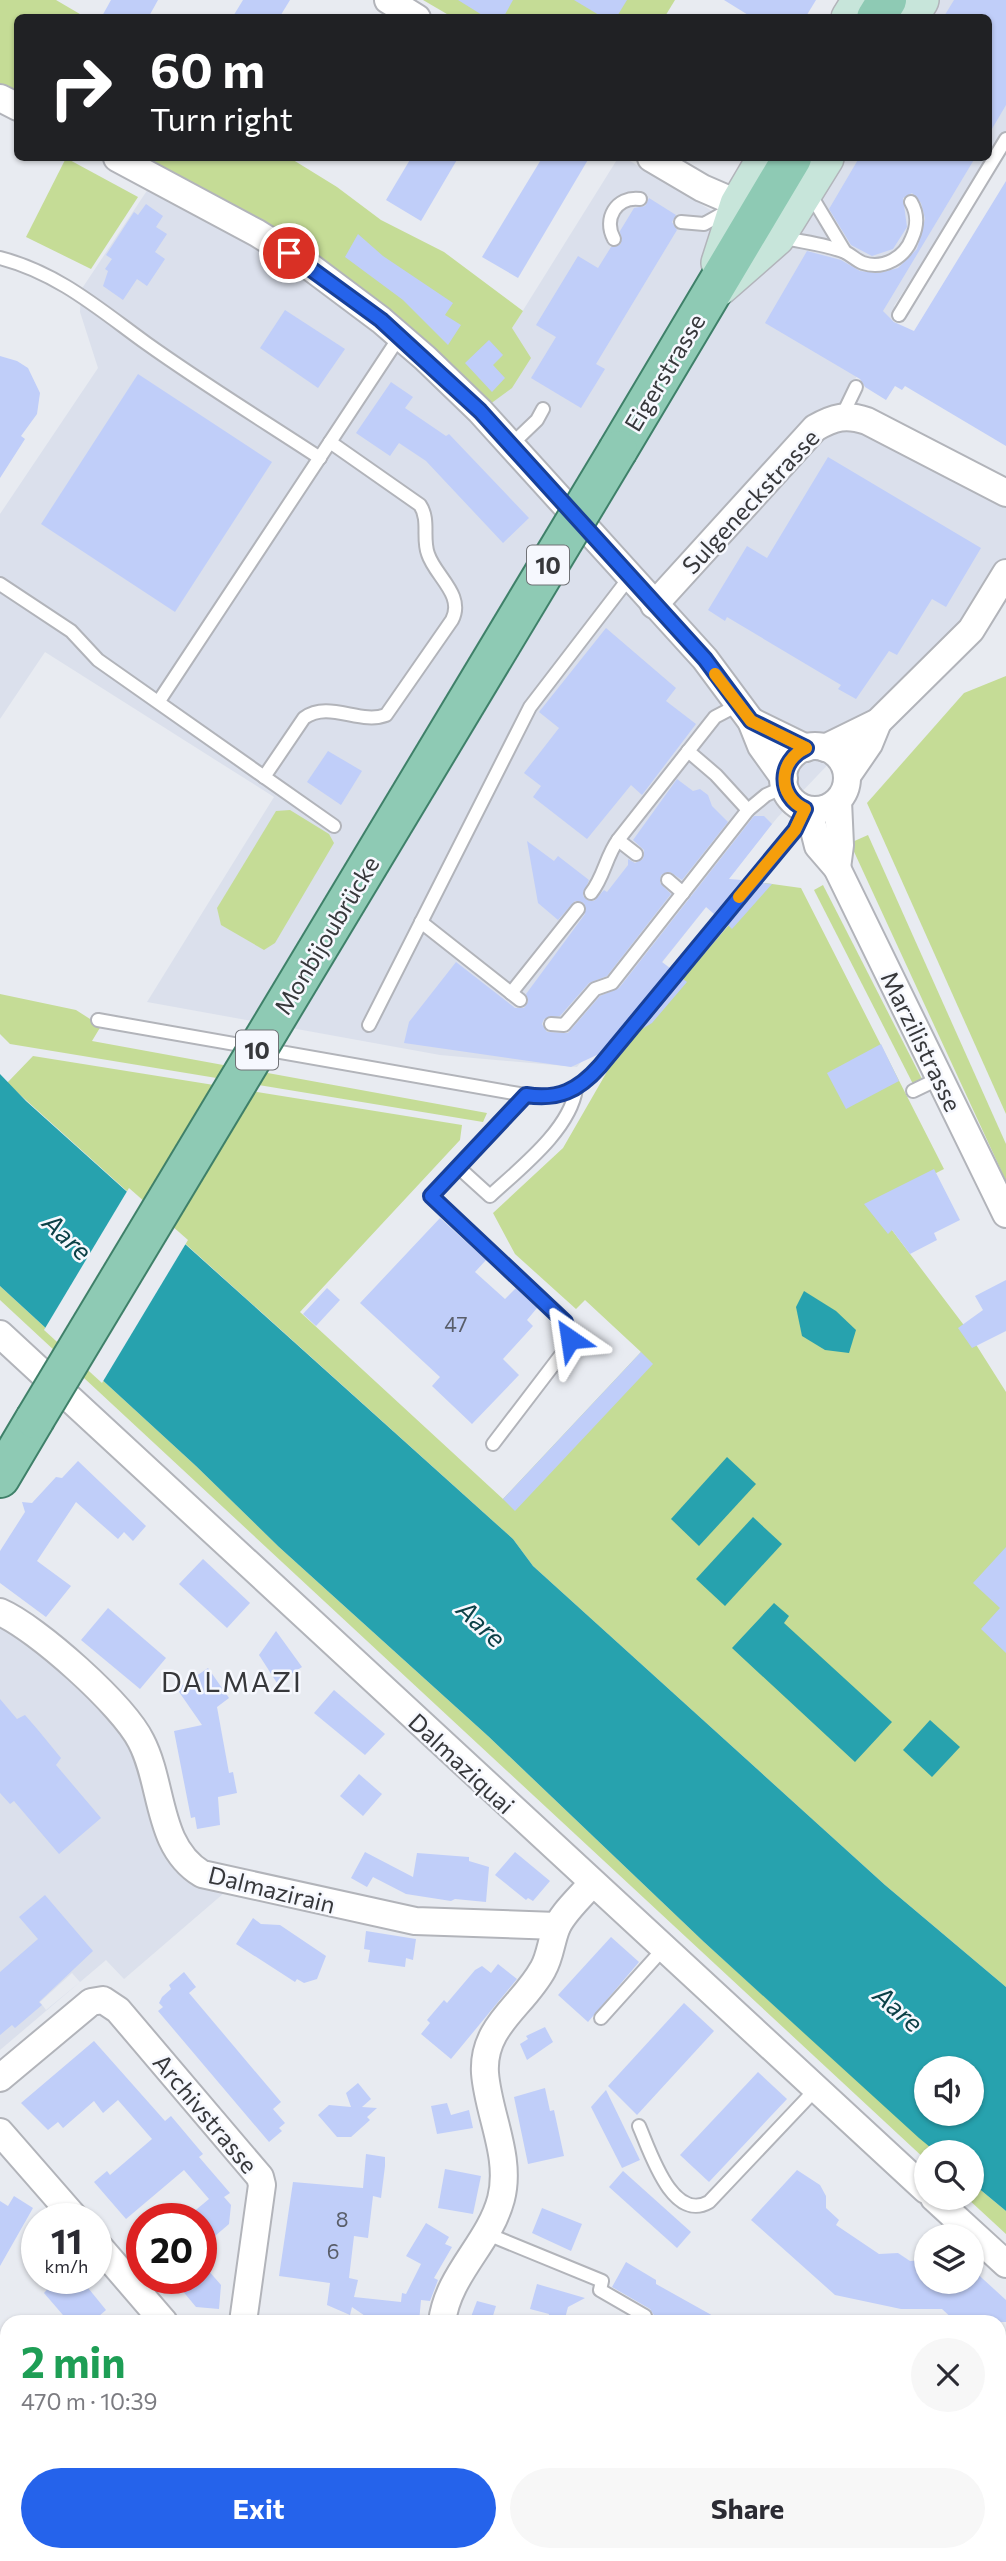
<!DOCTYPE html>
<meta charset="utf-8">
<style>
:root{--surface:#fff;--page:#f7f7f7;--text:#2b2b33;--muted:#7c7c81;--accent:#2563eb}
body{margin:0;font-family:Commissioner,sans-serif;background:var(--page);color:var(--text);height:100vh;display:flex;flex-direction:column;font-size:26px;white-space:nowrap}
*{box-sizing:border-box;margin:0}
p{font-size:23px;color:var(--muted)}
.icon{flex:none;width:38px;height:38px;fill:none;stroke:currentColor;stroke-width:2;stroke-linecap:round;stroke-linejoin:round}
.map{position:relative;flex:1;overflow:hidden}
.drawer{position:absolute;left:0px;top:2315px;width:1006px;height:247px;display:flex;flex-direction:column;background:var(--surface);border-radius:21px 21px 0 0;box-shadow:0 2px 5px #0004}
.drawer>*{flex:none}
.top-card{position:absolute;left:14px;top:14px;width:978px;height:147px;border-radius:10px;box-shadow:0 2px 5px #0004;background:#202124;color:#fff;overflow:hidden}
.buttons{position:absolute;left:914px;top:2056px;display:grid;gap:14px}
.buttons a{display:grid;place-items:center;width:70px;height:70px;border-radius:50%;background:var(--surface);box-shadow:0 2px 5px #0004;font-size:35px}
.speed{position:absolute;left:21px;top:2203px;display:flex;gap:14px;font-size:35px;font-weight:700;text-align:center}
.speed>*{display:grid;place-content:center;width:91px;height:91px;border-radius:50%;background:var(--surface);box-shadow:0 2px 5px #0004;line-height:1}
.speed small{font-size:18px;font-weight:400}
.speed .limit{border:10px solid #d22;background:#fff;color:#111}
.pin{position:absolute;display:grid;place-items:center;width:60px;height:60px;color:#fff;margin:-30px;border:4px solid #fff;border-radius:50%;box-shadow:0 2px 7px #0007}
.me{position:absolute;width:77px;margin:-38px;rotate:328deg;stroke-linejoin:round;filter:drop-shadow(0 0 5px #0008)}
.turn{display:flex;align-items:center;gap:24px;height:147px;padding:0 21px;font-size:32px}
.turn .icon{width:91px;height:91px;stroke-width:2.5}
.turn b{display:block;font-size:49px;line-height:60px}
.round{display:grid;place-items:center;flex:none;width:74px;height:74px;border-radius:37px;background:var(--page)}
.head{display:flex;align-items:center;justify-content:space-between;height:119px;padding:0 21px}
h1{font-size:42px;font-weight:700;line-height:52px;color:#1e9e55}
.action{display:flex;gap:14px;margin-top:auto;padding:14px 21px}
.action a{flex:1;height:80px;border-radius:42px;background:var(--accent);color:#fff;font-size:28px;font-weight:700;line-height:80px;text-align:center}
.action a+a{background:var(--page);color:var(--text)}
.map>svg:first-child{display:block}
.built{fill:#dbe0ec;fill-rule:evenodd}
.green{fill:#c5dc96}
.water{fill:#27a2ae;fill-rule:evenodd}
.pier{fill:#e8ebf1}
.building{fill:#c0cef9}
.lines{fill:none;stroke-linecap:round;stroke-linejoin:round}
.service-casing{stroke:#b2b4ba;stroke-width:16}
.minor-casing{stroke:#b2b4ba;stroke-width:30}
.secondary-casing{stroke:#b2b4ba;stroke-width:40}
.primary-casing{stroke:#3f8069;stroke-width:42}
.service{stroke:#fff;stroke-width:12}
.minor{stroke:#fff;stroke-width:26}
.secondary{stroke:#c7e5da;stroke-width:37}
.primary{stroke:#8ecab4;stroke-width:38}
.primary-bridge-casing{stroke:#3f8069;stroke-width:42;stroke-linecap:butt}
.primary-bridge{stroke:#8ecab4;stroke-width:38}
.route-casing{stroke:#184099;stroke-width:18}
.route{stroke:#2563eb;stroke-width:12}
.slow{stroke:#f59e0b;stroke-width:12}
.labels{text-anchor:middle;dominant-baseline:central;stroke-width:5;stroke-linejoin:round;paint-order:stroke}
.number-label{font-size:21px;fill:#595e6a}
.shield{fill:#f6f8fe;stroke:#707276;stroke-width:2}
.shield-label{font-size:23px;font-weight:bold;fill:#37383b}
.street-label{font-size:24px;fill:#37383b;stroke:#f6f8fe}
.water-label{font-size:26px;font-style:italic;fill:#0b4046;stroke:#f6f8fe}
.quarter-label{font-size:28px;letter-spacing:2px;fill:#37383b;stroke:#f6f8fe}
</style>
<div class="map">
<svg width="1006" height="2561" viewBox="0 0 1006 2561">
<rect width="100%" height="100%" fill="#e8ebf1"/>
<!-- built -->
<g class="built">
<polygon points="918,0 1006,0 1006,135 894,306 898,309 848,391 838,419 1006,500 1006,560 978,607 777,818 637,994 645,1001 636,1013 627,1006 577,1067 440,1055 147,1002 274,797 45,652 0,719 0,514 98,368 80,312 81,290 154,180 256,236 482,410 512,328 618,158 625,158 768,245 824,158 989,158 989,18 908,17"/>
<path d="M0 1624 13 1629 117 1719 204 1887 224 1893 124 1979 106 1960 0 2050ZM72 1973 80 1982 46 2010 40 2002Z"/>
<polygon points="0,2441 7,2444 7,2555 260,2555 274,2561 0,2561"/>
</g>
<!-- green -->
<g class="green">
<polygon points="0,0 56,0 85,17 18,18 17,104 0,96"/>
<polygon points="423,0 675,0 664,18 452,17"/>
<polygon points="66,158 138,197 91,269 26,237"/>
<polygon points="122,158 290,158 337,187 381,220 444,252 523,311 512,328 531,358 512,388 482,410 427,356"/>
<polygon points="1006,676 1006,1114 867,803 964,693"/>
<polygon points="290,810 329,834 334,843 275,943 264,950 221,925 217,908 276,811"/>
<polygon points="868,835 1006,1144 1006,1181 850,843"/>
<polygon points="765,883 801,888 944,1169 873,1205 963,1324 1006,1392 1006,1987 885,1885 533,1566 513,1539 7,1083 33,1056 462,1125 460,1140 300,1312 503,1499 641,1352 585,1300 576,1309 515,1254 493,1213 563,1148 616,1056"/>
<polygon points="823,885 922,1079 913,1084 814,890"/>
<polygon points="0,994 76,1010 101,1026 92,1041 487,1113 483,1122 10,1044 0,1034"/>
<polygon points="0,1286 196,1466 279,1547 488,1736 704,1942 936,2152 926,2152 926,2160 0,1300"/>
<polygon points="971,2182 1006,2211 1006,2234 967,2198 971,2198"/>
</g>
<!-- water -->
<g class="water">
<path d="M0 1074 26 1101 513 1539 533 1566 885 1885 1006 1987V2211L971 2182V2152H936L919 2138 704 1942 488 1736 279 1547 196 1466 0 1286ZM926 2068H971V2114H926Z"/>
<polygon points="804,1291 836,1311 856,1330 849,1353 825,1350 802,1336 796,1307"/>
<polygon points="727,1457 756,1484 699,1546 671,1519"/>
<polygon points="753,1517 782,1544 725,1606 696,1579"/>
<polygon points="774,1603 789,1616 784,1623 892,1722 855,1762 732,1648"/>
<polygon points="930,1720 960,1747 932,1777 903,1750"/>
</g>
<!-- pier -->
<polygon class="pier" points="129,1188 188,1240 102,1383 44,1330"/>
<!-- building -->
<g class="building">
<polygon points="111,0 158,0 148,18 101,18"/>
<polygon points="243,0 290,0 279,18 232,18"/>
<polygon points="458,0 513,0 503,18 487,18"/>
<polygon points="574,0 627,0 616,18 604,18"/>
<polygon points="724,0 816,0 805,18 753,18"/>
<polygon points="954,0 1006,0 1006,105 989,134 989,18 943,18"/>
<polygon points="411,158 458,158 421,221 386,200"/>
<polygon points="542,158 589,158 518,278 482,257"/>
<polygon points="859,158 975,158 883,311 894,322 914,331 1006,181 1006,446 905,386 902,390 895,386 886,400 865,387 860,379 765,323 807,251 841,260 860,271 879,273 898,268 917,249 925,219 921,203 912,193 903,198 907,227 893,249 872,256 851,245 829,209"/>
<polygon points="649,198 676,215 672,222 677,230 596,364 605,369 581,408 531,378 556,337 536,325 578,256 598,268 611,247 621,244 620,231 634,208 645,206"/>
<polygon points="146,204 163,216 156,227 167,234 155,252 165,259 147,286 137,279 123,300 103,286 108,271 105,269 112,259 106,255 134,212 138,215"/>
<polygon points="358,234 383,256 453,303 445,315 461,325 448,345 403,300 345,257"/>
<polygon points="285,310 345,349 318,388 260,348"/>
<polygon points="489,340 503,355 493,365 505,378 492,392 465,363"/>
<polygon points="0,356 17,361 28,368 40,393 37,414 21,436 25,439 0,478"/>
<polygon points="138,374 272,462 175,612 41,524"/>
<polygon points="391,382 413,397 405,408 446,436 449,434 529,518 503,543 426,461 399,443 390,456 356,433"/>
<polygon points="828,457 981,548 946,607 932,599 897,655 889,651 856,699 838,689 841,685 727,617 725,621 708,610 747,546 767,558"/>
<polygon points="606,628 676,688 666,701 696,724 642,795 631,785 587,839 533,797 541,786 524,773 559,728 539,712"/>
<polygon points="328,751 362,771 341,805 307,782"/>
<polygon points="677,779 693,791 700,789 708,795 712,806 728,822 682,880 670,872 661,875 660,883 671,894 607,976 589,983 560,1016 544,1019 542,1024 547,1032 568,1033 600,996 619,988 754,816 764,816 772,824 729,879 742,880 714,914 706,907 662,962 670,968 599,1054 571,1067 404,1043 409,1022 456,962 515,1008 524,1008 528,1002 526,994 585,914 584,903 575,901 558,920 538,903 527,841 554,861 558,856 589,880 583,896 587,900 594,901 604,890 607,892 628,865 628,859 635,863 643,859 644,850 633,840"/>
<polygon points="763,883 772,884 732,929 728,925"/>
<polygon points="683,979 687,982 652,1023 642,1029"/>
<polygon points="881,1044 899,1081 846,1109 827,1073"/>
<polygon points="934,1169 960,1220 934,1233 937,1240 910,1254 892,1230 888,1234 864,1204"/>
<polygon points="440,1218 486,1260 475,1272 505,1299 516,1288 537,1308 527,1320 533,1326 503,1359 519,1375 472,1424 432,1386 440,1377 360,1303"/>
<polygon points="1006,1280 1006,1331 972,1348 958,1328 983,1310 975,1296"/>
<polygon points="327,1288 340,1300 316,1326 303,1314"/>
<polygon points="641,1352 653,1364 515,1511 503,1499"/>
<polygon points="78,1461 146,1526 133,1541 124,1532 118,1539 76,1502 37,1561 71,1586 46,1617 0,1583 0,1551 25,1512 22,1502 32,1503 56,1477 62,1478"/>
<polygon points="1006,1547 1006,1653 981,1629 1000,1608 973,1583"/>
<polygon points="203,1559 250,1603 227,1628 179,1584"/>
<polygon points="108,1608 166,1658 140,1689 81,1640"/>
<polygon points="276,1631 302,1667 277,1683 259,1655"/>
<polygon points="208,1668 229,1698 217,1707 229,1773 233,1772 237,1793 218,1797 220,1825 197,1829 195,1817 191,1818 174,1731 202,1725 177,1689"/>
<polygon points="334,1690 385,1734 365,1755 314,1713"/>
<polygon points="0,1699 17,1719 25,1715 38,1730 61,1758 56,1765 101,1818 59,1854 14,1801 10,1804 0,1793"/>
<polygon points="359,1774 382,1794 363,1816 340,1796"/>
<polygon points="365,1852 413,1877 417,1853 469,1857 469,1861 489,1867 486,1902 455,1899 451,1901 406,1894 373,1877 367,1887 351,1878"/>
<polygon points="515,1852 550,1881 533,1901 528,1898 526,1900 495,1875"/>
<polygon points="45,1895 93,1951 39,2002 42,2005 15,2028 12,2025 0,2035 0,1972 38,1939 19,1917"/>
<polygon points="253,1918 261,1924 280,1925 326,1956 317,1979 304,1983 297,1979 295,1982 236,1944"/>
<polygon points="366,1931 416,1939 413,1960 406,1958 405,1967 368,1962 370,1950 364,1949"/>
<polygon points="611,1937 639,1962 588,2022 558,1995"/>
<polygon points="498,1964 517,1979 451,2059 421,2034 430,2023 427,2020 444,2000 447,2003 475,1970 482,1966 491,1973"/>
<polygon points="184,1972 196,1987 189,1993 281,2102 273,2109 285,2123 279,2128 282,2131 269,2142 158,2011 163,2007 159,2003 162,1997 171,1989 169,1985"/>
<polygon points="684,2003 714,2031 637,2115 608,2086"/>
<polygon points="545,2027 553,2042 527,2060 520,2044 528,2039 526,2036"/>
<polygon points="94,2041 165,2121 171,2116 203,2154 199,2157 230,2193 224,2197 231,2205 229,2224 201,2248 201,2219 185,2219 209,2199 184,2170 126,2219 94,2182 107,2171 110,2175 152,2139 118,2100 103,2113 94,2101 63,2128 58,2122 48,2130 21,2103"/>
<polygon points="758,2072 787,2099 709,2182 680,2155"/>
<polygon points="358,2083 371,2099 362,2107 377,2108 367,2117 370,2120 351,2137 337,2137 318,2115 329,2105 351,2107 346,2093"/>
<polygon points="545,2088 550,2111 554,2110 564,2156 528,2164 514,2097"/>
<polygon points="606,2090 640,2160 622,2168 591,2107"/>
<polygon points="447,2103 451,2115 469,2110 473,2128 437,2134 431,2106"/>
<polygon points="366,2154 385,2157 385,2166 381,2198 373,2196 368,2238 354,2236 349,2278 358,2280 354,2297 401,2302 402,2293 406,2294 421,2264 406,2256 426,2223 449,2237 445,2244 452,2247 434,2278 438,2280 430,2301 421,2300 419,2322 374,2322 352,2307 350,2315 327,2305 330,2283 279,2276 293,2182 363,2188"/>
<polygon points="445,2169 481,2176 473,2214 438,2208"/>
<polygon points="797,2170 820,2185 826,2196 826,2208 839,2220 836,2225 879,2254 898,2253 910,2261 926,2260 926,2282 971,2282 971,2268 1006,2300 1006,2322 956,2322 942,2309 901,2309 835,2295 751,2220"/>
<polygon points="623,2171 691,2232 677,2248 609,2187"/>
<polygon points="14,2196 33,2208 0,2266 0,2201 8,2206"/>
<polygon points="542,2208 582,2224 571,2251 532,2233"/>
<polygon points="201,2262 221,2285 219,2309 196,2307 172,2278 201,2278"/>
<polygon points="626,2262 656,2280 656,2284 724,2322 652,2322 655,2317 650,2309 612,2287"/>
<polygon points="57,2278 80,2278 106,2310 92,2322 69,2322 44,2293"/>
<polygon points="537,2284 585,2298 568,2307 564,2322 560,2322 548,2319 549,2314 530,2309"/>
<polygon points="477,2301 496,2306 491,2322 469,2322"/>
</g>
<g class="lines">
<!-- service casing -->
<g class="service-casing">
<g id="service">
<polyline points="809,192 845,252"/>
<polyline points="681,222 704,224 729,210"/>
<path d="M780 237C801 242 825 244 845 252 851 255 857 261 863 263 884 270 905 257 912 238 918 225 918 214 911 202"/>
<path d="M614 239C603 219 616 196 640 199"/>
<path d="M0 258C58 273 99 309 146 343 202 383 262 420 320 458"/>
<polyline points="899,315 1006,139"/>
<polyline points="842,416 856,387"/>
<polyline points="511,445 537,420 543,409"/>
<polyline points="0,584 71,631 98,660 334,826"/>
<polyline points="159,701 400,336"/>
<polyline points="688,751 716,775 748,810"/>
<path d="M264 777 304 718C329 700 360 725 386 715L452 620C465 595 435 576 428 554 422 538 430 520 420 505L330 442"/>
<polyline points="618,840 636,854"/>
<polyline points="668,880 683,893"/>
<path d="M591 893C604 877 606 856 618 840L715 717 738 705"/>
<polyline points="421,922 520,1000"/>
<polyline points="511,993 578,909"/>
<path d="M98 1020 525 1095C558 1100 578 1091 600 1066L795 830 805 809"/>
<polyline points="551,1024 564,1025 595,989 612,983 748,810 766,795 784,787"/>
<polyline points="369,1025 530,707 629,578"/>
<polyline points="913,1091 940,1078"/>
<path d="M458 1167 490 1196C519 1169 570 1130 576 1089"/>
<path d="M493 1444 564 1351C570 1340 573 1333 565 1322L431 1196 525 1095"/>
<polyline points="601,2018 664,1948"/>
<path d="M639 2126C650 2151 672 2223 709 2202L816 2089"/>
<polyline points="485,2233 602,2281 600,2290 645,2316"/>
<polyline points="0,2503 7,2487"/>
</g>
</g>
<!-- minor casing -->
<g class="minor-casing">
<g id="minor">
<polyline points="388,0 417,18"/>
<polyline points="0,98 18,107"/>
<polyline points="117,158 257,233 305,263 381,320 425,358 480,411 705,659 751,721 761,746 784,778"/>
<polyline points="651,158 702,188 739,204"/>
<path d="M654 605 815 428C834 417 846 414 867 421L1006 493"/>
<polyline points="751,721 806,748"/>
<circle cx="815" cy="778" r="32"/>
<polyline points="825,748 878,722 971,630 1006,573"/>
<polyline points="847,776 869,744 878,722"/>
<polyline points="809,810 818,846 837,868 1006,1214"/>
<polyline points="837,868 840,845 838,801"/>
<polyline points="0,1334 926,2190"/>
<path d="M0 1612C37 1628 123 1705 141 1741 164 1785 156 1846 202 1874L415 1921 557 1926"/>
<polyline points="0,2078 91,2002 103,2000 118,2010 260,2177 262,2185 243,2322"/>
<polyline points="0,2132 76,2219"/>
<polyline points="934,2198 1006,2264"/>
<polyline points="96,2243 164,2322"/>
<path d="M442 2322C448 2274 489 2244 501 2199 512 2157 488 2114 485 2073 482 2026 523 2006 543 1969 550 1957 551 1942 556 1929 562 1913 581 1897 592 1883"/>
<polyline points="0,2412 7,2416"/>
<polyline points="363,2555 368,2561"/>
<polyline points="622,2555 623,2561"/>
</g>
</g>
<!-- secondary casing -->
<g class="secondary-casing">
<g id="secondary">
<polyline points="850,18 861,0"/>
<polyline points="909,18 920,0"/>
<polyline points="720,263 739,204 766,158"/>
<polyline points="719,287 776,237 825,158"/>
</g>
</g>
<!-- primary casing -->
<g class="primary-casing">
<g id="primary">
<polyline points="876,18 887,0"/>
<polyline points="618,450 792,158"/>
<polyline points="0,1478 35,1419"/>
</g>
</g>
<!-- service -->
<use href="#service" class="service"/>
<!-- minor -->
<use href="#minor" class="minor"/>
<!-- secondary -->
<use href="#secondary" class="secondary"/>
<!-- primary -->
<use href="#primary" class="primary"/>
<!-- primary-bridge casing -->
<g class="primary-bridge-casing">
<polyline id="primary-bridge" points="35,1419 618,450"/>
</g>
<!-- primary-bridge -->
<use href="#primary-bridge" class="primary-bridge"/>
</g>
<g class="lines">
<!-- route casing -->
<g class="route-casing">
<path id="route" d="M289 253 381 320 480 411 705 659 751 721 806 748C778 761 777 796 805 809L795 830 600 1066C578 1091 558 1100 526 1095L431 1196 565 1322 570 1339"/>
</g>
<!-- route -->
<use href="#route" class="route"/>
<!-- slow -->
<path class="slow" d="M715 674 751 721 806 748C778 761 777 796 805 809L795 830 739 897"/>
</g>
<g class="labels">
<!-- number labels -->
<g class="number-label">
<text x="456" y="1323">47</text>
<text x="342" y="2218">8</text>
<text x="333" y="2250">6</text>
</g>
<!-- shield labels -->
<g class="shield">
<rect x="527" y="545.5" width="42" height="39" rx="5"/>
<rect x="236" y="1030.5" width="42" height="39" rx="5"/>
</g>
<g class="shield-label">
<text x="548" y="565">10</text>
<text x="257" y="1050">10</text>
</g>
<!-- street labels -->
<g class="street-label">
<text transform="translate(664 372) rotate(-59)">Eigerstrasse</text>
<text transform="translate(750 501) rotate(-47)">Sulgeneckstrasse</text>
<text transform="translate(326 935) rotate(-59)">Monbijoubrücke</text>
<text transform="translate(922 1041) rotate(64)">Marzilistrasse</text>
<text transform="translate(462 1763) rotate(43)">Dalmaziquai</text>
<text transform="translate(272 1889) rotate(14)">Dalmazirain</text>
<text transform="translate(206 2113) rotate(50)">Archivstrasse</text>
</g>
<!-- water labels -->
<g class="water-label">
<text transform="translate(68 1236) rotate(43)">Aare</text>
<text transform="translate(482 1623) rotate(43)">Aare</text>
<text transform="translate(899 2008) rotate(41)">Aare</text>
</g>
<!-- quarter labels -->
<g class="quarter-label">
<text x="232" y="1681">DALMAZI</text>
</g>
</g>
</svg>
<div class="buttons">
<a><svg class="icon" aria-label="sound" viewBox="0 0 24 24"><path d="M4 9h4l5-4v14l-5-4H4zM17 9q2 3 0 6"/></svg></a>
<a><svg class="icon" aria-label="search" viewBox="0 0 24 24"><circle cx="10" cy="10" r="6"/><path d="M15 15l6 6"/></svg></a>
<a><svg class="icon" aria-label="layers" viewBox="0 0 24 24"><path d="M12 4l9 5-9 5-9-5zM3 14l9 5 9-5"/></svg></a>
</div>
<div class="speed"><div>11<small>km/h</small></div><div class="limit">20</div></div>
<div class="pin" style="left:289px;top:253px;background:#d93025"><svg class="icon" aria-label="arrive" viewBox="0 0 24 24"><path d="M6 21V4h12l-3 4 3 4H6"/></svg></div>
<svg class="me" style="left:570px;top:1339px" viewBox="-20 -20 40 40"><path d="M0-17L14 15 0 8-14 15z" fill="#2563eb" stroke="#fff" stroke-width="4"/></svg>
<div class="top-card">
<div class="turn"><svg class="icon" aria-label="right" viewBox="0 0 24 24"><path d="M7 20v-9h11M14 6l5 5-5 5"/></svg><div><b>60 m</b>Turn right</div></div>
</div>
<section class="drawer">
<div class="head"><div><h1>2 min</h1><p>470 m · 10:39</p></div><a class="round"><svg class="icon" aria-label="close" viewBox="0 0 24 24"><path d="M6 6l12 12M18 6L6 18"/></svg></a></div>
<div class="action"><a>Exit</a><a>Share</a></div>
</section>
</div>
